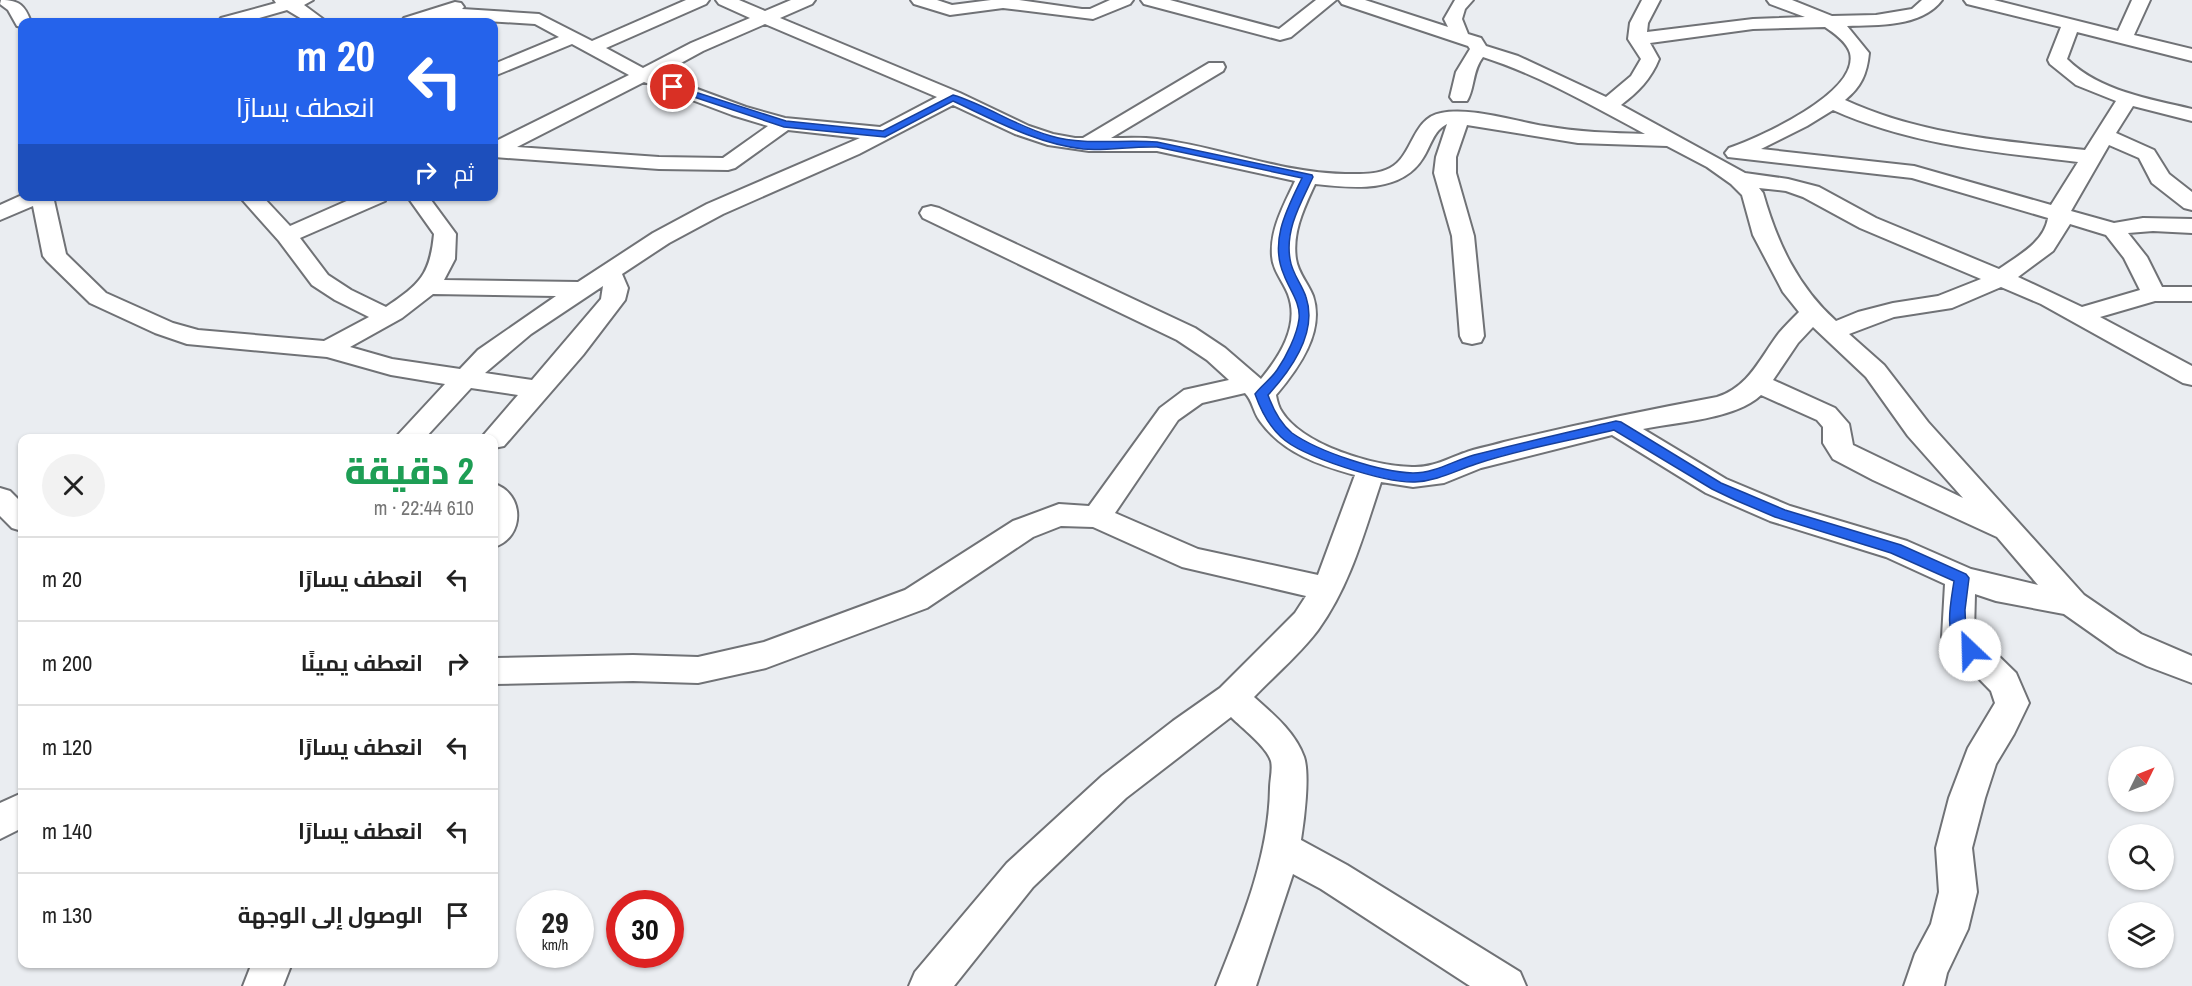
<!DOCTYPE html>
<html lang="ar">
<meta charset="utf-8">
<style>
:root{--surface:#fff;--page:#f2f2f2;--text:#222;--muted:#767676;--line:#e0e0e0}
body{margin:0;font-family:"Archivo Narrow",Cairo,sans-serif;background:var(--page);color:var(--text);direction:rtl;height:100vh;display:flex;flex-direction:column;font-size:22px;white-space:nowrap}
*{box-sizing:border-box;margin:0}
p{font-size:20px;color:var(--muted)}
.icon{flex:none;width:33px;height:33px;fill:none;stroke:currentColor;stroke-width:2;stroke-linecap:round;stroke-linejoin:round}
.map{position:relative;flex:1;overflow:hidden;direction:ltr}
.panel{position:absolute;left:18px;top:434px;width:480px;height:534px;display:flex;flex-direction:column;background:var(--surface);border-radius:12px;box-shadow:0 2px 4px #0004;direction:rtl}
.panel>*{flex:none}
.top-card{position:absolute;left:18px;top:18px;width:480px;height:183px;border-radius:12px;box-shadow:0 2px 4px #0004;direction:rtl;background:#2563eb;color:#fff;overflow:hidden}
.needle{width:39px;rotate:47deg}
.tools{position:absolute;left:2108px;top:746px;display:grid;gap:12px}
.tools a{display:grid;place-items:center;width:66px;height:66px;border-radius:50%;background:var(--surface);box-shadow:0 2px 4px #0004;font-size:30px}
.speed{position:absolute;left:516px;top:890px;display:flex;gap:12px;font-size:30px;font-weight:700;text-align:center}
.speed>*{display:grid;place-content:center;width:78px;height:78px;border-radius:50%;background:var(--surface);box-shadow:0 2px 4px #0004;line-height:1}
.speed small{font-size:15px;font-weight:400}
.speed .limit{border:9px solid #d22;background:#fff;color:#111}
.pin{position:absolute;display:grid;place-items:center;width:51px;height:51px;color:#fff;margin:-26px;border:3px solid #fff;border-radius:50%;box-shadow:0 2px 6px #0007}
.me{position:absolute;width:66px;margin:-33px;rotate:336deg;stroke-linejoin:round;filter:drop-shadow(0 0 4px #0008)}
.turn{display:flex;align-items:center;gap:21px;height:126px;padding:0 24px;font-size:27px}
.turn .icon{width:78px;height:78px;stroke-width:2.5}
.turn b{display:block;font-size:42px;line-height:51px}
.then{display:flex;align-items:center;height:57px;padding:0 24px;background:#0003;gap:12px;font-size:22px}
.round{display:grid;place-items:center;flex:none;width:63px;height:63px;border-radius:32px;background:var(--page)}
.summary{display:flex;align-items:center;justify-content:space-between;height:102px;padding:0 24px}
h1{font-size:36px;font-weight:800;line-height:45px;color:#1e9e55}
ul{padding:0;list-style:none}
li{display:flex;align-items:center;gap:18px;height:84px;padding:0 24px;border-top:2px solid var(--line)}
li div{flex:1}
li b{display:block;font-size:22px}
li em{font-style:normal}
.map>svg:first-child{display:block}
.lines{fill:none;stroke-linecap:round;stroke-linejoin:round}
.minor-casing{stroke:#707276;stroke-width:4}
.minor{fill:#fff;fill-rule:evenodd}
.route{fill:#2563eb;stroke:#184099;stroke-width:1.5}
</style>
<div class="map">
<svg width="2192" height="986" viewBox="0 0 2192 986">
<rect width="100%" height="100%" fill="#eaedf1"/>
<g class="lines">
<!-- minor casing -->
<g class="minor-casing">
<g id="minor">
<path d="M1 0C20 0 25 6 31 22H22V27L17 26 8 10 0 4Z"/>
<polygon points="274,0 313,0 304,5 327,22 307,22 287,10 245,22 218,22 221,18 276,3"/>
<path d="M686 0H709L706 4 606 48 643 68 691 43 750 18 719 4 716 0H739L765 11 791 0H815L812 4 780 18 960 93 1029 126 1053 134 1075 138H1083L1209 63H1223L1225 67 1223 71 1111 138C1126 138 1142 137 1157 139 1220 147 1281 173 1345 174 1360 174 1377 175 1390 168 1413 156 1412 118 1441 113 1471 107 1514 121 1544 126 1578 132 1611 133 1645 134 1593 106 1539 75 1483 57 1472 71 1475 88 1467 101H1453L1450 97 1456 72 1470 49 1468 46 1342 4 1339 0H1365L1448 27 1444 19 1455 0H1473L1465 9 1462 19 1468 34 1481 38 1486 46 1518 56 1606 97 1631 76 1641 59 1628 39 1630 23 1642 0H1660L1648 23 1647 32 1753 19 1805 17 1770 4 1767 0H1792L1832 16 1876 15 1912 9 1922 0H1942C1922 27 1878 25 1847 26L1869 53C1867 74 1861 87 1845 100 1921 135 2003 141 2085 150L2116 101 2076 85 2050 64 2048 60 2061 27 1967 4 1964 0H1994L2118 31 2132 0H2150L2134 35 2192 49V61L2077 32 2067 59C2099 91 2150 99 2192 109V121L2133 106 2116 133 2154 150 2169 174 2192 192V210L2184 208 2152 183 2139 158 2109 145 2071 211 2114 223 2143 218 2192 219V233L2153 231 2128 233 2147 257 2162 287H2192V301H2155L2100 317 2192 366V385L2183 383 2041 304 2001 287 1952 308 1894 317 1849 334 1884 365 1928 422 2084 595 2141 634 2192 656V683L2147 666 2118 652 2064 614 1996 601 1975 594 1974 632 2016 673 2029 703 2014 734 1996 764 1985 798 1972 848 1977 892 1968 929 1947 973 1944 986H1904L1915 954 1931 924 1939 892 1936 848 1949 798 1968 748 1995 703 1991 691 1947 646 1942 637 1945 584 1886 557 1770 521 1706 493 1612 435 1481 468 1444 483 1413 487 1381 482C1364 533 1350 586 1318 630 1300 654 1275 675 1254 697 1273 714 1295 732 1304 757 1310 775 1304 821 1301 840L1347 865 1520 972 1526 986H1470L1321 889 1293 874 1256 986H1216C1241 923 1269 857 1270 788 1270 780 1273 769 1271 761 1267 747 1241 727 1231 717L1126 798 1033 887 954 986H909L915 972 1007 863 1102 776 1173 721 1220 688 1295 613 1306 596 1182 567 1093 527 1061 526 1033 537 927 608 766 668 698 683 633 681 494 684V658L633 655 698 657 764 642 905 590 1013 521 1059 504 1089 506 1160 408 1184 390 1229 380 1207 360 1177 340 923 218 920 213 923 208 931 206 939 208 1195 328 1225 348 1261 379C1280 356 1300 325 1288 294 1283 281 1273 271 1272 256 1270 229 1284 205 1295 181L1157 151H1089L1048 145 1015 134 953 105 859 154 723 214 669 243 622 274 628 288 625 300 583 355 504 446 494 448V438H481L518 395 471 388 425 438H395L445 384 391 375 327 357 187 344 155 333 90 303 47 261 43 256 33 206 0 220V205L22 195V196H53L66 254 106 293 173 323 198 330 324 341 369 317 335 300 312 285 279 241 239 196H262L290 226 358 196H387L385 201 300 238 328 275 351 290 386 307C420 284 430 275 434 234L407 196H428L456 234 455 259 444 280 578 282 653 233 707 204 860 138 788 130 735 168 728 170 659 169 494 157V142L629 75 572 44 494 76V64L559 37 535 24 438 18 426 22H401L404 18 455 2 461 3 464 7 462 9 539 14 592 41ZM765 24 937 97 880 127 785 118 746 107 659 75 703 51ZM1825 27C1834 33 1847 42 1850 53 1860 93 1758 138 1729 148L1725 153 1728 157 1912 178 2048 218C2044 243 2017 256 1999 269L1876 218 1819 187 1788 179 1745 173 1621 105C1638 92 1651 79 1659 59L1650 43 1753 29ZM644 82 732 115 768 126 723 158 659 157 517 147ZM1833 110C1911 145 1994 152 2078 162L2051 205 1914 166 1761 149 1807 126ZM1447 124 1436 157 1434 173 1452 236 1460 336 1463 342 1472 344 1481 342 1484 336 1474 236 1456 173V157L1467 125 1578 143 1667 146 1707 167 1731 184 1742 195 1753 235 1783 292 1799 312C1792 319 1785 326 1779 333 1760 358 1749 387 1717 397 1646 410 1575 425 1504 442 1491 446 1477 448 1464 453 1447 459 1432 468 1412 467 1374 466 1304 446 1282 412 1279 408 1277 401 1276 395 1298 369 1325 332 1313 296 1308 283 1298 273 1296 259 1292 232 1304 208 1315 184 1351 188 1401 194 1423 158 1431 146 1433 131 1447 124ZM1759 188 1786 191 1803 197 1860 228 1981 279 1938 296 1893 303 1858 312 1836 321C1797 286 1777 242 1763 193ZM2070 224 2106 235 2124 258 2140 290 2082 307 2018 277 2053 251ZM603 286 601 299 532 380 485 373 531 334ZM433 294 556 296 478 350 460 369 392 359 350 347 402 318ZM1813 327 1866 377 1908 436 1963 498 1853 445 1849 424 1835 408 1773 380 1798 343ZM1245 393C1253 401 1253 412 1260 421 1283 453 1319 465 1355 475L1318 575 1198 549 1115 513 1178 420 1202 403ZM1761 395 1817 420 1823 427V443L1833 459 1873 480 1997 537 2038 585 1971 569 1907 541 1790 506 1726 479 1643 429C1677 422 1736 419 1761 395Z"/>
<polygon points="911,0 937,0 952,5 991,0 1019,0 1082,9 1090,9 1110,0 1133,0 1130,4 1093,19 1003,8 950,15 914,4"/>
<polygon points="1141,0 1170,0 1279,29 1316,0 1336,0 1291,37 1280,40 1144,4"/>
<path d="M494 484C525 493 525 538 494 547Z"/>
<polygon points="0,488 10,491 22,503 22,531 12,528 0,516"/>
<polygon points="22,793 22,828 0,839 0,803"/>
<polygon points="252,963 292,963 283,986 243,986"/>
</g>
</g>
<!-- minor -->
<use href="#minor" class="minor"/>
</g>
<!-- route -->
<path class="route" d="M673 85 786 121 883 131 953 95C987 105 1017 127 1051 136 1086 146 1121 139 1157 142L1312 175 1313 177C1301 203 1285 229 1290 259 1292 274 1302 284 1306 297 1318 333 1291 370 1268 395 1273 409 1280 423 1292 433 1319 452 1380 472 1413 473 1435 473 1453 461 1474 455 1521 443 1569 432 1616 421L1621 422 1721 483 1745 493 1785 510 1901 545 1966 574 1969 578 1965 610 1966 635 1977 650 1975 654C1967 657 1964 654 1958 648 1944 631 1951 602 1954 581L1891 553 1775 517 1735 500 1712 489 1614 430C1569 441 1520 449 1476 464 1455 471 1437 481 1415 482 1385 483 1302 457 1281 437 1268 425 1261 411 1255 394 1262 385 1271 379 1277 370 1286 357 1297 335 1299 319 1301 303 1289 289 1284 275 1269 241 1287 209 1302 178L1157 147C1132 146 1107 151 1083 149 1037 144 994 120 953 101L885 137 784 127 670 89 668 87Z"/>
</svg>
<div class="tools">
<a><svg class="needle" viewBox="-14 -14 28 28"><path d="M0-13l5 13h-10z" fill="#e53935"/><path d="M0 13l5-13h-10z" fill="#767676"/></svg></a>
<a><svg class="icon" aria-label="search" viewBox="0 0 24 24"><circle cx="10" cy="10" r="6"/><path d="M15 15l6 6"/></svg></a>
<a><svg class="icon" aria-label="layers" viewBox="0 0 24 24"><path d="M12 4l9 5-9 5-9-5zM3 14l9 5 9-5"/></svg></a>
</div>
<div class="speed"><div>29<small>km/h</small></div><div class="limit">30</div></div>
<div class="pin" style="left:673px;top:87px;background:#d93025"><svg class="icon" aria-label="arrive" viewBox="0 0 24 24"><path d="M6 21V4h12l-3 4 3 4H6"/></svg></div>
<svg class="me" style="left:1970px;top:650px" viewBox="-20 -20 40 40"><circle r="19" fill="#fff"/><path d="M0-13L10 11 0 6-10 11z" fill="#2563eb"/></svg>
<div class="top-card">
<div class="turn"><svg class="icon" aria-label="left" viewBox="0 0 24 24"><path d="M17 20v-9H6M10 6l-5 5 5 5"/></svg><div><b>20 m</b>انعطف يسارًا</div></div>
<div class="then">ثم<svg class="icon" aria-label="right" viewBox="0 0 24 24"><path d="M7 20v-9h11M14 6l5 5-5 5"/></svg></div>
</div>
<section class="panel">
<div class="summary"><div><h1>2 دقيقة</h1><p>610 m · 22:44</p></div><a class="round"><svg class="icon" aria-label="close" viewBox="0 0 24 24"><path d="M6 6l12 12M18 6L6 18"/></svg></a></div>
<ul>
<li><svg class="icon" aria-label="left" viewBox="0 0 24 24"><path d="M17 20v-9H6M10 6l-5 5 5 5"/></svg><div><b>انعطف يسارًا</b></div><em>20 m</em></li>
<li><svg class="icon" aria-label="right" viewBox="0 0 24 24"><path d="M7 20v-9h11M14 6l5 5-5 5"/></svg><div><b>انعطف يمينًا</b></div><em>200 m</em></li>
<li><svg class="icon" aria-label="left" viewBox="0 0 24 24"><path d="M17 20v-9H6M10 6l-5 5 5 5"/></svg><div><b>انعطف يسارًا</b></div><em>120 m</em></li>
<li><svg class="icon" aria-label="left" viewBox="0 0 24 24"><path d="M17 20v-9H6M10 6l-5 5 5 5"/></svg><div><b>انعطف يسارًا</b></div><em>140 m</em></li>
<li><svg class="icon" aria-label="arrive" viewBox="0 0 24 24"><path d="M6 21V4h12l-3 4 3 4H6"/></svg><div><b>الوصول إلى الوجهة</b></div><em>130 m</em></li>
</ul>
</section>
</div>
